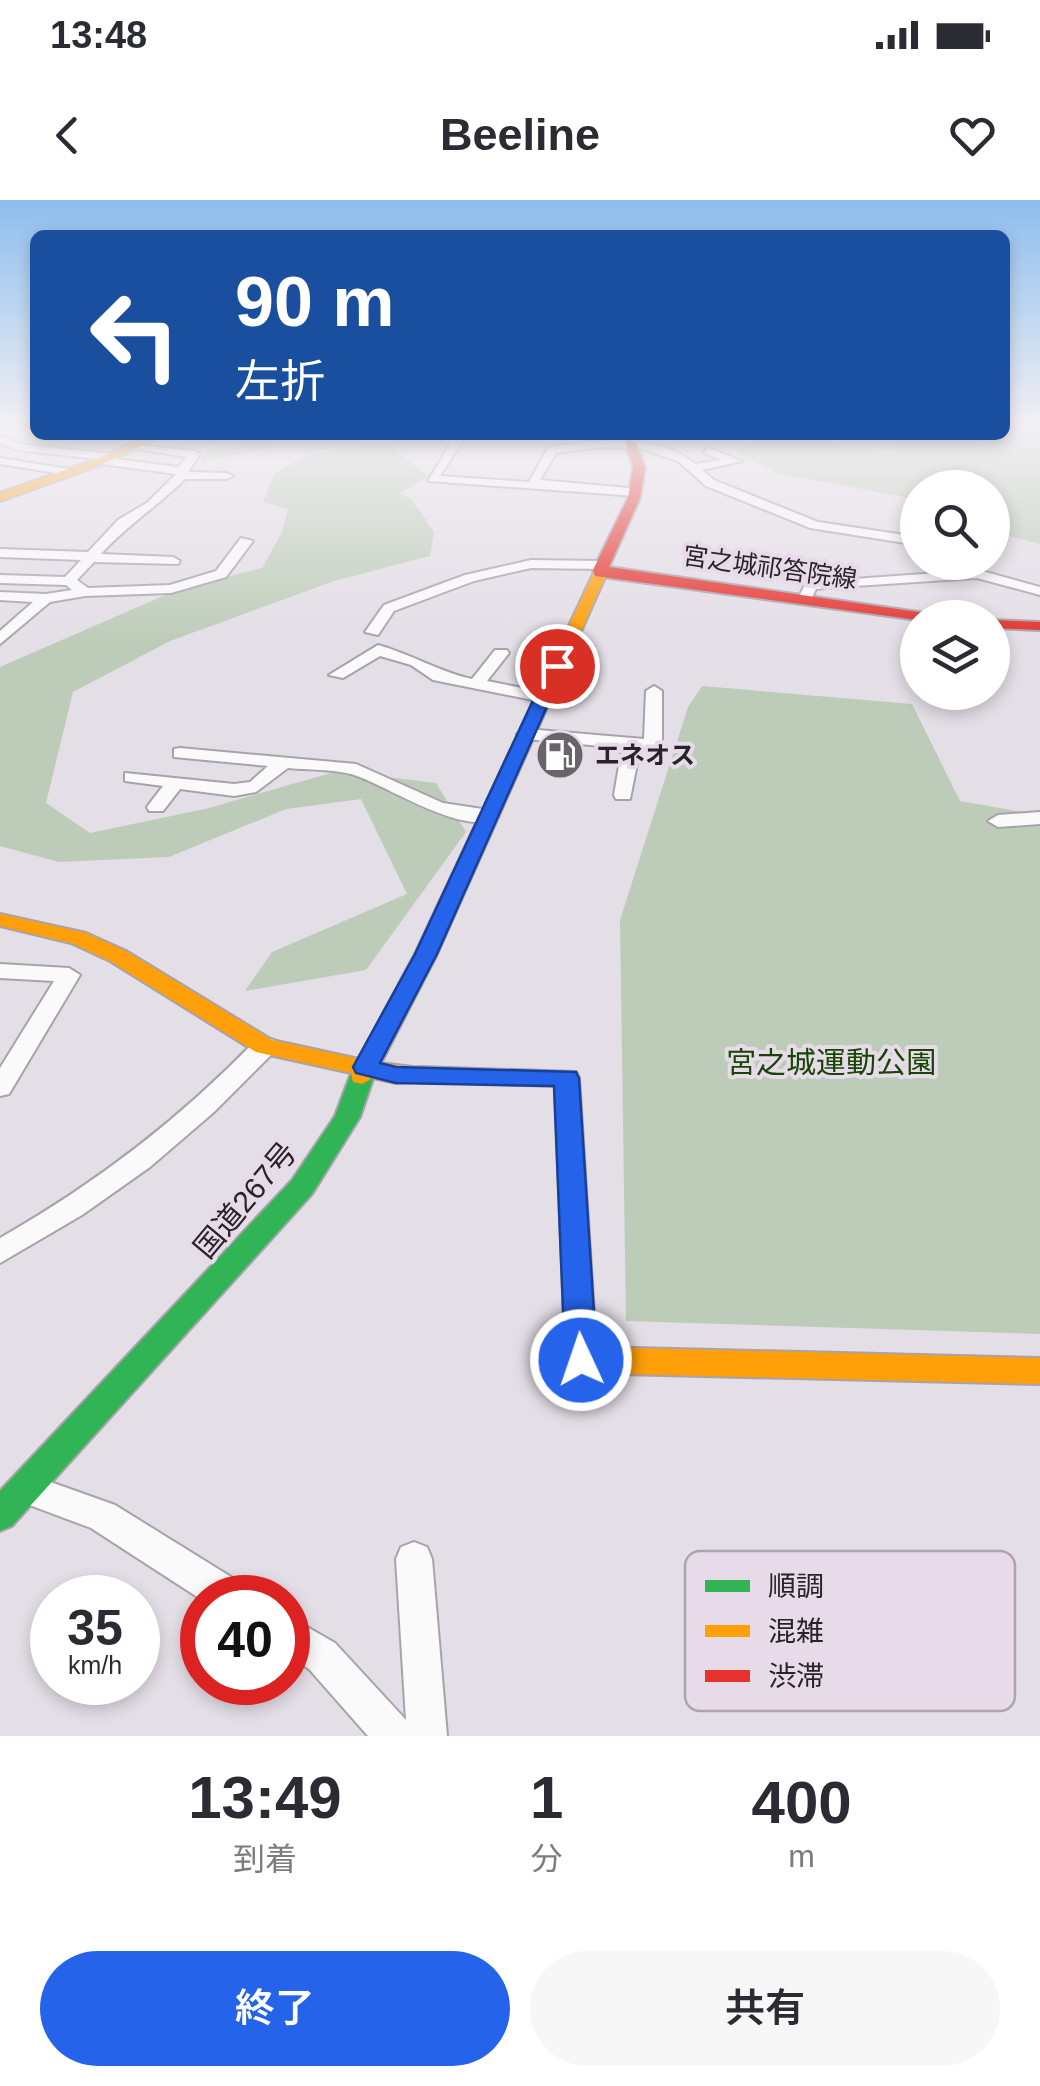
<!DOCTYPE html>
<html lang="ja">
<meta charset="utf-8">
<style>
:root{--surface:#fff;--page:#f7f7f7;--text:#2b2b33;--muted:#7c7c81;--accent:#2563eb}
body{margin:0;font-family:Arial,"Noto Sans JP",sans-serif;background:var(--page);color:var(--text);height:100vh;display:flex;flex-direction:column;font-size:38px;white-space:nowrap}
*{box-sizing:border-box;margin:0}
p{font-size:32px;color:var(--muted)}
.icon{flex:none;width:55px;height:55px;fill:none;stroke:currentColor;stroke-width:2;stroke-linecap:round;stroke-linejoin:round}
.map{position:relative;height:1536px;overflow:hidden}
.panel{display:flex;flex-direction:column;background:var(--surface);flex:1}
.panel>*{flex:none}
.banner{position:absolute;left:30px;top:30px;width:980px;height:210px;border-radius:15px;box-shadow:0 5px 15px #0003;background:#1a4fa0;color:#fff;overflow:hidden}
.fabs{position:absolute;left:900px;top:270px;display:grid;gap:20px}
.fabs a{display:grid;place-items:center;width:110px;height:110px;border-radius:50%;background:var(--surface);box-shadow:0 5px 15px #0003;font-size:50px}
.speed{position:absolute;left:30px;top:1375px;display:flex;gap:20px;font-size:50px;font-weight:700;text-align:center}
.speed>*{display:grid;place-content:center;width:130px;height:130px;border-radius:50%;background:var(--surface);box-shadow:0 5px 15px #0003;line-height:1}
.speed small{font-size:25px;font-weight:400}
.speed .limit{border:15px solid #d22;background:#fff;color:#111}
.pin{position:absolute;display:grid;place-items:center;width:85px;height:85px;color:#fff;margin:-42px;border:5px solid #fff;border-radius:50%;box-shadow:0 2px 10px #0007}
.me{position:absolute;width:110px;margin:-55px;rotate:357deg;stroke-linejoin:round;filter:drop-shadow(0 0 8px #0008)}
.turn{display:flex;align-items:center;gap:35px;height:210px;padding:0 40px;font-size:45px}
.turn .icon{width:130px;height:130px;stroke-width:2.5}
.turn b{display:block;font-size:70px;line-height:85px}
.eta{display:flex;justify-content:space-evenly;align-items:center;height:170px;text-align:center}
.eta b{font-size:60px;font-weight:600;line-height:70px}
.cta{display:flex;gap:20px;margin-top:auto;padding:20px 40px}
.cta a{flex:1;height:115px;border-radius:60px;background:var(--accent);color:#fff;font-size:40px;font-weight:600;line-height:115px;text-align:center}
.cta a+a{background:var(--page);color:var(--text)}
.status{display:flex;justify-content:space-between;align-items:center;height:70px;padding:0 50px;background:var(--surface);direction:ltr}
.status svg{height:28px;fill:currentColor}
header{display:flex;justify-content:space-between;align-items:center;height:130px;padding:0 40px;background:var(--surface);font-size:45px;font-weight:600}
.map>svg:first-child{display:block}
.green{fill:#bdccb8}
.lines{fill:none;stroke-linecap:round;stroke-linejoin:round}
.street-casing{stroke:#a8a3aa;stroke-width:4}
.fast-casing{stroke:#a8a3aa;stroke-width:4}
.slow-casing{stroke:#a8a3aa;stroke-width:4}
.jam-casing{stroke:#a8a3aa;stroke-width:4}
.street{fill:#fbfafb;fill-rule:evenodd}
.fast{fill:#30b455;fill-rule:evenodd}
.slow{fill:#ff9f0a;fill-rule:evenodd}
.jam{fill:#e5322d;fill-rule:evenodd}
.route{fill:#2563eb;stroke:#184099;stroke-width:2.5}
.labels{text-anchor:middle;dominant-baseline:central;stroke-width:8;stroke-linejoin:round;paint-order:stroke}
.far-street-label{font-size:25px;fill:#282328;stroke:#e7dae9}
.far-poi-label{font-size:25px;font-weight:bold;fill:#282328;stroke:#e7dae9;text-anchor:start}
.park-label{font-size:30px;fill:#174602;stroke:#e7dae9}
.street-label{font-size:30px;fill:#282328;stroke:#e7dae9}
.key{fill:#e7dae9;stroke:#aea3af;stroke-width:2.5}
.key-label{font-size:28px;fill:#282328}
</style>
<div class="status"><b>13:48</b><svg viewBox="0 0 49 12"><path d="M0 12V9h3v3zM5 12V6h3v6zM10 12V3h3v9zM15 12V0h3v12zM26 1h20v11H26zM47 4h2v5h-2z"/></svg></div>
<header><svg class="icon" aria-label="back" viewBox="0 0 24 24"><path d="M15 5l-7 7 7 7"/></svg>Beeline<svg class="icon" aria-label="heart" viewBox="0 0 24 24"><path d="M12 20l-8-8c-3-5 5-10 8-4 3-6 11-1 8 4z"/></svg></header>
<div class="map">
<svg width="1040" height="1536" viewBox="0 0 1040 1536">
<rect width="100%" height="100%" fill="#e4dee6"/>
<!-- green -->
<g class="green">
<polygon points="1005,227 1040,227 1040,344 993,332 992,288 918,288 917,299 780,274 736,253 757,235 828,235 834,246 894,255 896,241 888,235 1005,235"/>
<polygon points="238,235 306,235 301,242 201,262 204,252 245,237"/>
<polygon points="387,243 428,276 400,293 413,301 434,332 430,356 334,381 170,441 73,492 46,603 90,633 205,609 338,571 436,583 466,632 366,770 245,791 272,752 407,694 361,599 286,609 169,657 59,662 0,646 0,467 179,389 262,368 282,332 288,309 263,302 274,274 305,256"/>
<polygon points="702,486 912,504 960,601 1040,615 1040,1134 626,1121 620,720 688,507"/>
</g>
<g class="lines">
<!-- street casing -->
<g class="street-casing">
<g id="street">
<polygon points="182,235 215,235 227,239 222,242"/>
<polygon points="362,235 425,235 420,238 367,238"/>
<path d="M456 235H466L440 276 529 282 548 248C594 239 657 232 695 264L722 260 704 253 708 248 742 261 702 270 714 280 818 322 918 337V345L810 328 706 286 678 261 639 248 602 247 556 253 540 280 640 289V295L636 296 428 281Z"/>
<path d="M0 236 19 244 112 254 118 257 116 259 178 267 187 257 131 248 137 245 194 251 200 254 188 272 227 273 233 276 227 279H185C158 306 127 325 101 354L173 357 180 361 178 364 94 362 77 380 88 388 170 385 216 371 241 338 253 341 226 377 171 393 85 396 50 402 0 444V431L33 402 0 400V392L46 394 72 390 66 385 0 383V375L65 377 81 360 0 357V349L88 352 118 320 148 302 176 274 101 264 97 259 17 250 0 243Z"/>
<polygon points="0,258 69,269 75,272 69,275 0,264"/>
<polygon points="531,360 603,361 610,365 603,369 531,368 474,381 394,411 378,435 365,432 384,405 465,375"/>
<polygon points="971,362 982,371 1040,387 1040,395 977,378 825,388 816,389 809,403 797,400 806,383 811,382 966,371 962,366"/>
<path d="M378 445C411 454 439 472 472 479L495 450H507L509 453 487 481 543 492 551 497 543 502 433 480 411 465 380 456 343 478 329 475Z"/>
<polygon points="654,486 662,491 662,545 653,550 640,549 630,599 616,599 614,595 622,548 526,539 517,534 526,529 644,539 646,491"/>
<path d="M180 548 356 564 443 603 489 610 499 616C468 641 382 582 351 574 331 569 308 570 288 568L256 592 234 596 180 589 163 611H149L147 607 163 586 125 581V573L234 584 250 582 268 566 174 557V549Z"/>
<polygon points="1040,612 1040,624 998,627 988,621 998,615"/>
<polygon points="0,764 69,768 80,775 9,894 0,896 0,868 54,781 0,778"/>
<path d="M265 838 274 840 277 846 274 852 214 912 150 967 82 1015 0 1063V1038C95 984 180 919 256 840Z"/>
<polygon points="28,1274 115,1305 244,1385 249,1398 202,1400 91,1328 16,1300 11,1289 16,1278"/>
<polygon points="414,1342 427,1347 432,1359 447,1536 368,1536 309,1469 288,1455 288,1416 335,1443 406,1520 396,1359 401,1347"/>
</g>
</g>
<!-- fast casing -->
<g class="fast-casing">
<g id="fast">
<polygon points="419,867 576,872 579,878 594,1115 590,1124 579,1127 568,1124 564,1115 555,886 410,881 407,875 410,869"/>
<polygon points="362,868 371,870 374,876 360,917 312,994 12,1326 0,1331 0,1291 292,980 335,916 350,876 353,870"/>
</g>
</g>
<!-- slow casing -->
<g class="slow-casing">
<g id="slow">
<polygon points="150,235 164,235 105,263 0,301 0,293 97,259"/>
<polygon points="595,370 607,373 437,754 381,863 428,869 431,875 428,881 396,883 373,878 362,884 353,882 351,873 256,852 110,761 71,743 0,726 0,714 86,733 126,751 272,840 359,859 415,754"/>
<path d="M579 1103 590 1106 594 1115 596 1147 1040 1158V1184L581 1173 570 1169C562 1153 560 1122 568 1106Z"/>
</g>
</g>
<!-- jam casing -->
<g class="jam-casing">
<g id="jam">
<polygon points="623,235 633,235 645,267 640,298 609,367 932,414 939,418 918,420 595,376 593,370 628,298 633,267"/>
<polygon points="992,420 1040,422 1040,430 992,428"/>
</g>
</g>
<!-- street -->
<use href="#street" class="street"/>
<!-- fast -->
<use href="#fast" class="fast"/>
<!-- slow -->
<use href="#slow" class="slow"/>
<!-- jam -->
<use href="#jam" class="jam"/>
</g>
<!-- sky -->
<linearGradient id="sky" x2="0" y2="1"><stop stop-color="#8dbdee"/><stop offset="0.51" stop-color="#f3f0f4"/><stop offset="1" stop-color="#f3f0f4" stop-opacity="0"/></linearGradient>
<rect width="1040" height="442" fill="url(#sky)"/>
<!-- route -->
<polygon class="route" points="557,461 565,466 437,754 380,863 396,867 576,872 579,878 597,1160 592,1169 581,1173 570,1169 565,1160 554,886 396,883 356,873 353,867 415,754 549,466"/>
<!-- icons -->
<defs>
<g id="fuel-disc" transform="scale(2.5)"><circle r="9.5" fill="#6a646a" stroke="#e7dae9"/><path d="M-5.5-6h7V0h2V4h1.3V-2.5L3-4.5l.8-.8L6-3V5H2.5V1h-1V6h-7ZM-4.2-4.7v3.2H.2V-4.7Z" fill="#fff"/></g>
</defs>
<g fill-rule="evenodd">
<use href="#fuel-disc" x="560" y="555"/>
</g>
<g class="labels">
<!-- far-street labels -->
<g class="far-street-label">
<text transform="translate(770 367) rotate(8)">宮之城祁答院線</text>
</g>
<!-- far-poi labels -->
<g class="far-poi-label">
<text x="595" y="555">エネオス</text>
</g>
<!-- park labels -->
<g class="park-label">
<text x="831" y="862">宮之城運動公園</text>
</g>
<!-- street labels -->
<g class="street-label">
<text transform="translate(245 1000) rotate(-50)">国道267号</text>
</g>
</g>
<!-- legend -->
<rect x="685" y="1351" width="330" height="160" rx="15" class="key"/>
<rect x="705" y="1380" width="45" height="12" fill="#30b455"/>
<rect x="705" y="1425" width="45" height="12" fill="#ff9f0a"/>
<rect x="705" y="1470" width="45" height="12" fill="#e5322d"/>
<g class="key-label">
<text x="768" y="1396">順調</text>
<text x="768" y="1441">混雑</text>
<text x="768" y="1486">渋滞</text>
</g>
</svg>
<div class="fabs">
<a><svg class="icon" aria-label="search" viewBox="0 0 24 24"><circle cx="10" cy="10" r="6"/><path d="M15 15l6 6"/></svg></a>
<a><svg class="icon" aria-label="layers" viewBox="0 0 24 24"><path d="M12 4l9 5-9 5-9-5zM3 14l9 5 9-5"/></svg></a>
</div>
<div class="speed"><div>35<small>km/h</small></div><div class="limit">40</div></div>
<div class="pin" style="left:557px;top:466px;background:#d93025"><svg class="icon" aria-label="arrive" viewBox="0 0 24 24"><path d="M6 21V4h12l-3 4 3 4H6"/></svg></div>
<svg class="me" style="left:581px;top:1160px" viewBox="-20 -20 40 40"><circle r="17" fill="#2563eb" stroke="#fff" stroke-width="3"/><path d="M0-11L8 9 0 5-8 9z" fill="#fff"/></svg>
<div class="banner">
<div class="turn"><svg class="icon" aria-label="left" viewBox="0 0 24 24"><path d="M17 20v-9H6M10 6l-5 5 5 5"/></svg><div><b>90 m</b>左折</div></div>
</div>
</div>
<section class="panel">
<div class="eta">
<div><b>13:49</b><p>到着</p></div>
<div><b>1</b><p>分</p></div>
<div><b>400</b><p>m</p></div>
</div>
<div class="cta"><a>終了</a><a>共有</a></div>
</section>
